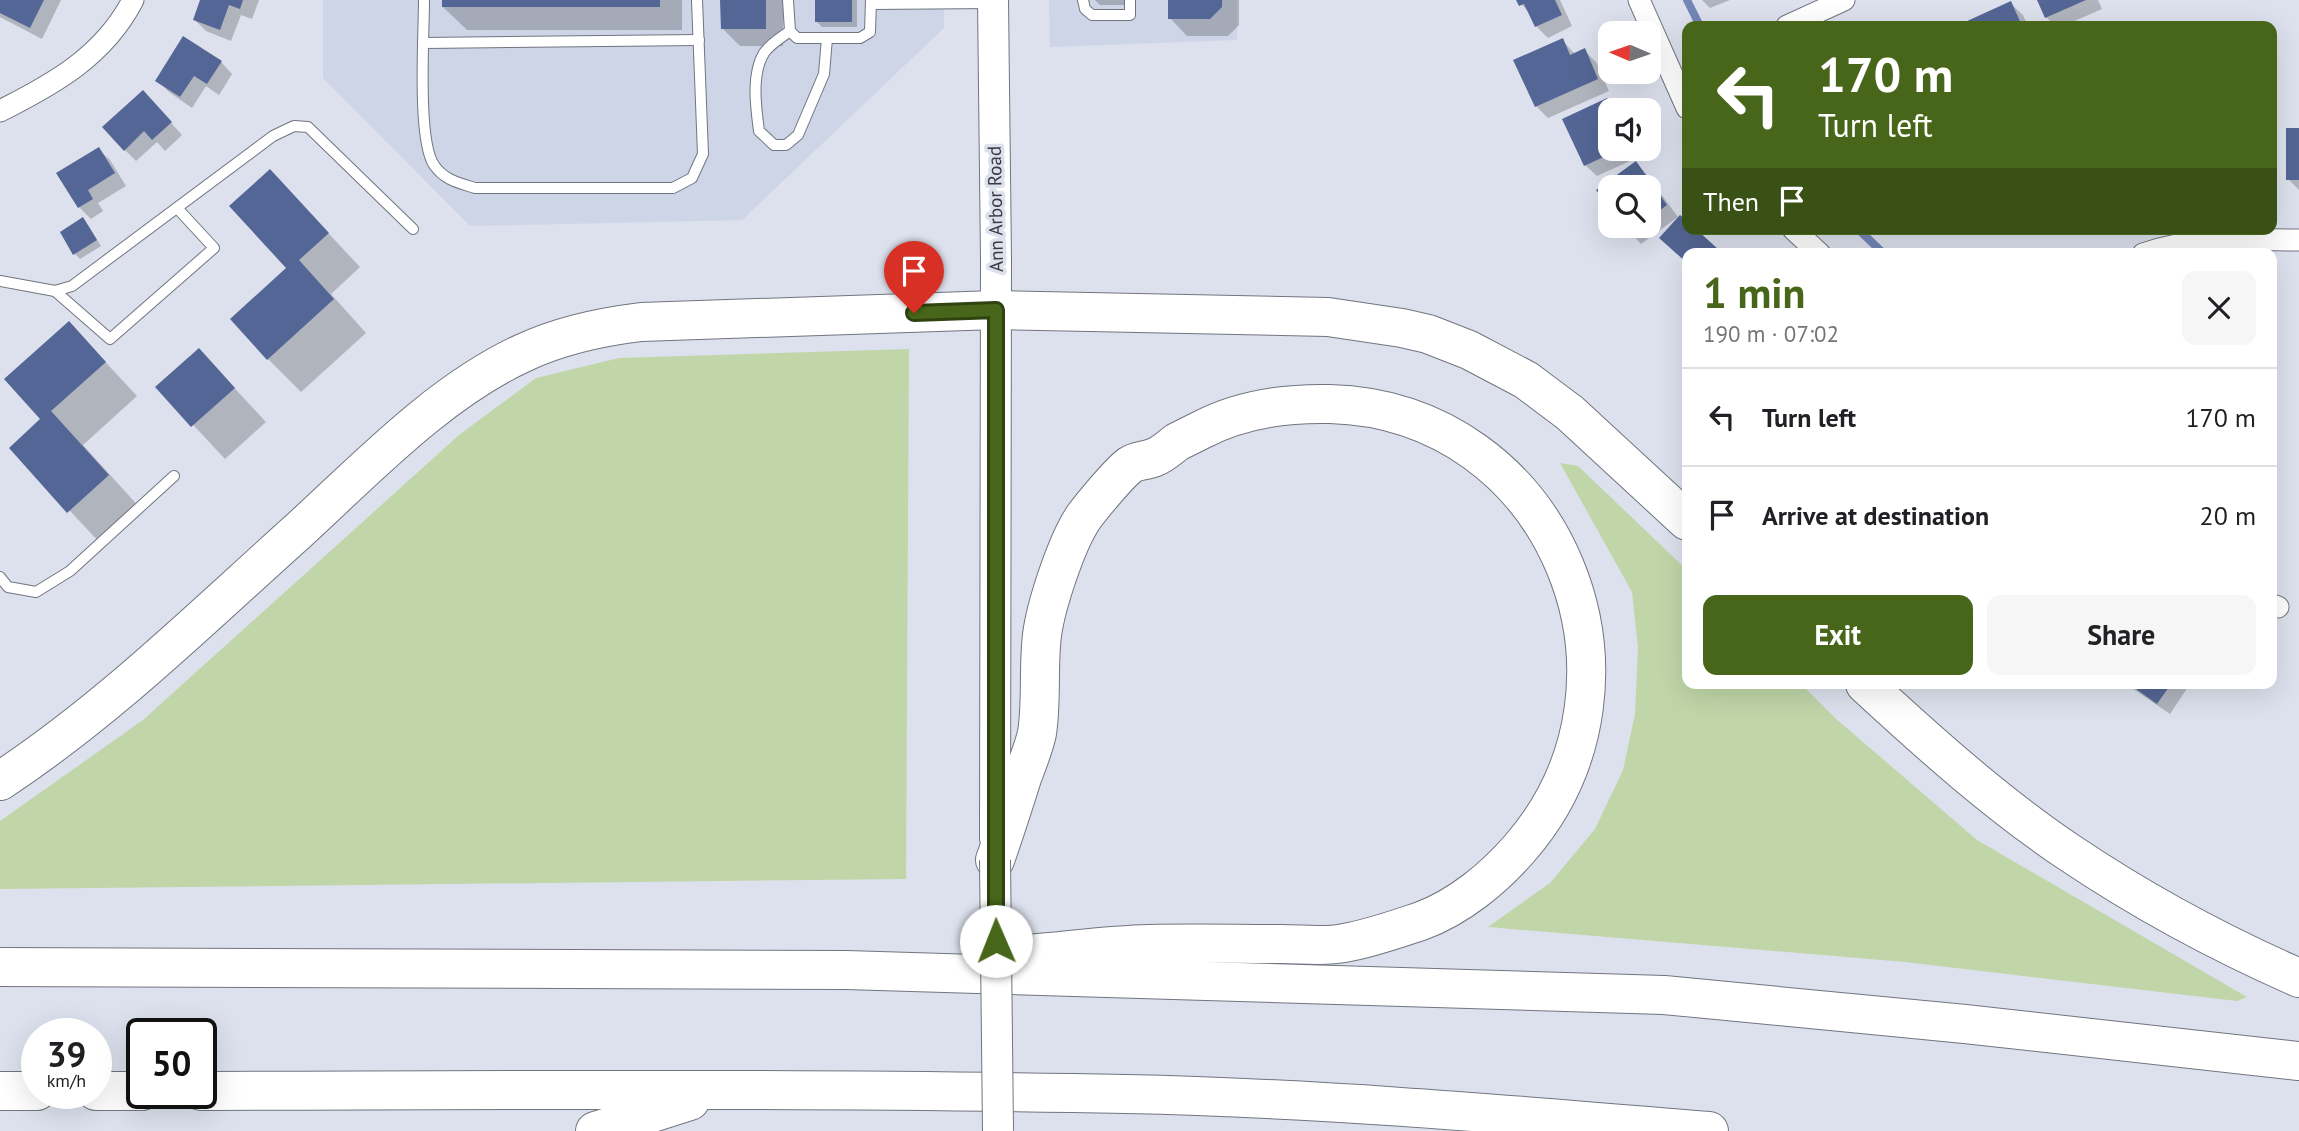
<!DOCTYPE html>
<meta charset="utf-8">
<style>
:root{--surface:#fff;--page:#f6f6f6;--text:#202124;--muted:#757577;--line:#e0e0e0;--accent:#486619}
body{margin:0;font-family:"PT Sans",sans-serif;background:var(--page);color:var(--text);height:100vh;display:flex;flex-direction:column;font-size:26px;white-space:nowrap}
*{box-sizing:border-box;margin:0}
p{font-size:23px;color:var(--muted)}
.icon{flex:none;width:38px;height:38px;fill:none;stroke:currentColor;stroke-width:2;stroke-linecap:round;stroke-linejoin:round}
.map{position:relative;flex:1;overflow:hidden}
.sheet{position:absolute;left:1682px;top:248px;width:595px;height:441px;display:flex;flex-direction:column;background:var(--surface);border-radius:14px;box-shadow:0 7px 28px #0002}
.sheet>*{flex:none}
.banner{position:absolute;left:1682px;top:21px;width:595px;height:214px;border-radius:14px;box-shadow:0 7px 28px #0002;background:#486619;color:#fff;overflow:hidden}
.needle{width:46px;rotate:272deg}
.tools{position:absolute;left:1598px;top:21px;display:grid;gap:14px}
.tools a{display:grid;place-items:center;width:63px;height:63px;border-radius:14px;background:var(--surface);box-shadow:0 7px 28px #0002;font-size:35px}
.speed{position:absolute;left:21px;top:1018px;display:flex;gap:14px;font-size:35px;font-weight:700;text-align:center}
.speed>*{display:grid;place-content:center;width:91px;height:91px;border-radius:50%;background:var(--surface);box-shadow:0 7px 28px #0002;line-height:1}
.speed small{font-size:18px;font-weight:400}
.speed .limit{border:4px solid #111;border-radius:10px;background:#fff;color:#111}
.pin{position:absolute;display:grid;place-items:center;width:60px;height:60px;color:#fff;margin:-72px -30px;border-radius:50% 50% 50% 0;rotate:-45deg;box-shadow:0 0 7px #0007}
.pin .icon{rotate:45deg}
.me{position:absolute;width:77px;margin:-38px;rotate:359deg;stroke-linejoin:round;filter:drop-shadow(0 0 5px #0008)}
.turn{display:flex;align-items:center;gap:24px;height:147px;padding:0 21px;font-size:32px}
.turn .icon{width:91px;height:91px;stroke-width:2.5}
.turn b{display:block;font-size:49px;line-height:60px}
.then{display:flex;align-items:center;height:66px;padding:0 21px;background:#0003;gap:14px;font-size:26px}
.round{display:grid;place-items:center;flex:none;width:74px;height:74px;border-radius:14px;background:var(--page)}
.head{display:flex;align-items:center;justify-content:space-between;height:119px;padding:0 21px}
h1{font-size:42px;font-weight:700;line-height:52px;color:var(--accent)}
.action{display:flex;gap:14px;margin-top:auto;padding:14px 21px}
.action a{flex:1;height:80px;border-radius:14px;background:var(--accent);color:#fff;font-size:28px;font-weight:700;line-height:80px;text-align:center}
.action a+a{background:var(--page);color:var(--text)}
ul{padding:0;list-style:none}
li{display:flex;align-items:center;gap:21px;height:98px;padding:0 21px;border-top:2px solid var(--line)}
li div{flex:1}
li b{display:block;font-size:26px}
li em{font-style:normal}
.map>svg:first-child{display:block}
.built{fill:#cdd5e7}
.green{fill:#c0d6a8}
.shadow{fill:#0003}
.lines{fill:none;stroke-linecap:round;stroke-linejoin:round}
.stream{stroke:#7386b7;stroke-width:8}
.building{fill:#546695}
.lane-casing{stroke:#70757f;stroke-width:12}
.street-casing{stroke:#70757f;stroke-width:23}
.secondary-casing{stroke:#70757f;stroke-width:32}
.highway-casing{stroke:#70757f;stroke-width:40}
.lane{stroke:#fff;stroke-width:10}
.street{stroke:#fff;stroke-width:21}
.secondary{stroke:#fff;stroke-width:30}
.highway{stroke:#fff;stroke-width:38}
.secondary-bridge-casing{stroke:#70757f;stroke-width:32;stroke-linecap:butt}
.secondary-bridge{stroke:#fff;stroke-width:30}
.route-casing{stroke:#2f4210;stroke-width:18}
.route{stroke:#486619;stroke-width:12}
.labels{text-anchor:middle;dominant-baseline:central;stroke-width:7;stroke-linejoin:round;paint-order:stroke}
.street-label{font-size:19px;fill:#393b40;stroke:#dce1ed}
</style>
<div class="map">
<svg width="2299" height="1131" viewBox="0 0 2299 1131">
<rect width="100%" height="100%" fill="#dce1ed"/>
<!-- built -->
<g class="built">
<polygon points="323,0 944,0 944,28 742,220 470,226 323,78"/>
<polygon points="1049,0 1237,0 1237,40 1050,47"/>
</g>
<!-- green -->
<g class="green">
<polygon points="909,349 906,879 0,889 0,821 143,720 459,435 536,378 619,358"/>
<polygon points="1560,463 1578,466 1687,570 1687,684 1801,684 1835,718 1977,840 2247,997 2237,1001 1905,962 1488,927 1550,883 1595,829 1623,770 1635,714 1638,648 1632,592"/>
</g>
<!-- shadow -->
<g class="shadow">
<polygon points="0,0 61,0 42,39 0,17"/>
<polygon points="202,0 259,0 252,19 241,15 231,41 206,31 195,20"/>
<polygon points="443,0 682,0 682,30 467,30 443,7"/>
<polygon points="722,0 783,0 783,46 740,46 722,28"/>
<polygon points="817,0 857,0 857,27 822,27 817,22"/>
<polygon points="1095,0 1126,0 1126,5 1100,5"/>
<polygon points="1169,0 1239,0 1239,25 1228,36 1187,36 1170,18"/>
<polygon points="1518,0 1560,0 1572,26 1548,38 1536,26 1532,16"/>
<polygon points="1702,0 1730,0 1710,8"/>
<polygon points="2038,0 2098,0 2102,9 2063,26 2055,26 2046,17"/>
<polygon points="2011,4 2023,15 2028,26 1968,26 1967,23"/>
<polygon points="1562,40 1575,54 1584,50 1596,62 1609,91 1548,118 1536,106"/>
<polygon points="221,62 232,74 219,95 206,86 192,108 169,92 157,80"/>
<polygon points="1606,100 1616,110 1610,110 1610,149 1635,149 1639,157 1597,176 1585,165"/>
<polygon points="154,104 182,135 165,151 157,142 136,161 125,150"/>
<polygon points="2299,130 2299,190 2288,179"/>
<polygon points="98,149 110,160 126,186 98,203 103,211 91,219 79,207"/>
<polygon points="1636,164 1647,175 1678,217 1641,244 1625,226 1648,226 1648,187 1610,187 1610,206 1599,190"/>
<polygon points="270,171 360,267 331,294 366,333 301,392 268,359 288,268"/>
<polygon points="88,225 101,246 80,259 75,254"/>
<polygon points="69,323 137,396 83,445 141,509 102,545 11,448 43,420"/>
<polygon points="199,350 266,422 225,459 158,387"/>
<polygon points="2126,684 2190,684 2170,714"/>
</g>
<g class="lines">
<!-- stream -->
<g class="stream">
<polyline points="1687,0 1700,26"/>
<polyline points="1858,229 1884,254"/>
</g>
</g>
<!-- building -->
<g class="building">
<polygon points="0,0 44,0 30,28 0,13"/>
<polygon points="200,0 243,0 240,9 229,5 220,30 193,20"/>
<rect x="442" y="0" width="218" height="7"/>
<polygon points="720,0 766,0 766,29 721,29"/>
<rect x="815" y="0" width="37" height="22"/>
<polygon points="1168,0 1222,0 1222,7 1210,19 1168,19"/>
<polygon points="1516,0 1555,0 1562,15 1535,27 1524,4 1519,6"/>
<polygon points="2037,0 2086,0 2045,18"/>
<polygon points="2011,1 2022,26 1967,26 1965,22"/>
<polygon points="183,36 222,61 207,84 194,76 180,97 155,81"/>
<polygon points="1563,38 1570,55 1585,48 1598,79 1535,107 1513,60"/>
<polygon points="143,90 172,122 152,140 144,131 124,151 102,127"/>
<polygon points="1607,98 1612,110 1610,110 1610,149 1621,149 1584,166 1562,119"/>
<rect x="2286" y="128" width="13" height="52"/>
<polygon points="99,147 115,173 88,190 93,199 78,208 56,173"/>
<polygon points="1636,161 1667,205 1648,219 1648,187 1610,187 1610,209 1596,190"/>
<polygon points="270,169 329,233 299,260 334,299 267,360 230,319 286,268 229,206"/>
<polygon points="1680,215 1687,221 1687,229 1696,229 1719,250 1716,254 1687,254 1687,263 1659,238"/>
<polygon points="83,217 97,240 73,255 60,232"/>
<polygon points="69,321 106,362 51,411 109,475 67,513 9,448 40,419 4,379"/>
<polygon points="199,348 235,388 191,427 155,387"/>
<polygon points="2129,684 2171,684 2157,704"/>
</g>
<g class="lines">
<!-- lane casing -->
<g class="lane-casing">
<g id="lane">
<path d="M424 0C424 35 417 140 434 165 444 180 459 183 475 188H673L692 178 703 154 697 0"/>
<polyline points="788,0 790,31 797,38 860,38 870,32 871,0"/>
<polyline points="1083,0 1085,9 1092,15 1130,15 1130,0"/>
<polyline points="871,4 991,3"/>
<path d="M790 31C782 37 770 44 764 53 751 74 756 108 759 131L774 145H786L798 135 824 74 827 38"/>
<polyline points="424,43 699,40"/>
<polyline points="0,281 55,291 72,286 273,136 294,126 308,127 413,229"/>
<polyline points="55,291 110,339 214,248 178,209"/>
<polyline points="0,577 8,587 36,592 70,571 174,476"/>
</g>
</g>
<!-- street casing -->
<g class="street-casing">
<g id="street">
<polyline points="1639,0 1687,108"/>
<polyline points="1787,26 1844,0"/>
<path d="M0 111C54 84 104 56 133 0"/>
<polyline points="1793,229 1820,254"/>
<path d="M2143 254C2193 236 2246 240 2299 240"/>
<polyline points="2272,605 2278,607"/>
</g>
</g>
<!-- secondary casing -->
<g class="secondary-casing">
<polyline id="secondary" points="993,0 996,259 995,838"/>
</g>
<!-- highway casing -->
<g class="highway-casing">
<g id="highway">
<path d="M1865 684C1930 744 1997 804 2070 853 2143 902 2219 943 2299 978"/>
<path d="M0 781C108 710 200 619 296 533 365 470 438 392 523 353 561 335 600 327 641 322L996 310 1328 317 1402 328 1428 334 1469 350 1526 380 1570 413 1687 521"/>
<path d="M995 860C1005 832 1014 803 1023 775 1028 762 1034 747 1037 733 1042 701 1038 668 1042 635 1046 605 1066 544 1083 518 1091 507 1119 473 1130 465 1137 460 1147 461 1155 457 1163 454 1170 447 1177 442 1185 438 1193 434 1201 430 1241 409 1285 403 1330 404 1556 410 1666 680 1520 848 1494 878 1459 907 1421 921 1397 929 1369 939 1344 943 1325 947 1302 944 1282 944 1238 944 1193 943 1149 944 1107 945 1066 951 1025 954"/>
<polyline points="0,967 846,970 1664,995 1965,1024 2299,1061"/>
<polyline points="0,1091 37,1091"/>
<polyline points="96,1091 142,1091"/>
<path d="M201 1091C510 1090 818 1088 1126 1094 1321 1098 1515 1115 1709 1131"/>
<polyline points="595,1131 690,1101"/>
</g>
</g>
<!-- lane -->
<use href="#lane" class="lane"/>
<!-- street -->
<use href="#street" class="street"/>
<!-- secondary -->
<use href="#secondary" class="secondary"/>
<!-- highway -->
<use href="#highway" class="highway"/>
<!-- secondary-bridge casing -->
<g class="secondary-bridge-casing">
<polyline id="secondary-bridge" points="995,860 998,1131"/>
</g>
<!-- secondary-bridge -->
<use href="#secondary-bridge" class="secondary-bridge"/>
</g>
<g class="lines">
<!-- route casing -->
<g class="route-casing">
<polyline id="route" points="914,313 996,310 996,941"/>
</g>
<!-- route -->
<use href="#route" class="route"/>
</g>
<g class="labels">
<!-- street labels -->
<g class="street-label">
<text transform="translate(995 209) rotate(-91)">Ann Arbor Road</text>
</g>
</g>
</svg>
<div class="tools">
<a><svg class="needle" viewBox="-14 -14 28 28"><path d="M0-13l5 13h-10z" fill="#e53935"/><path d="M0 13l5-13h-10z" fill="#757577"/></svg></a>
<a><svg class="icon" aria-label="sound" viewBox="0 0 24 24"><path d="M4 9h4l5-4v14l-5-4H4zM17 9q2 3 0 6"/></svg></a>
<a><svg class="icon" aria-label="search" viewBox="0 0 24 24"><circle cx="10" cy="10" r="6"/><path d="M15 15l6 6"/></svg></a>
</div>
<div class="speed"><div>39<small>km/h</small></div><div class="limit">50</div></div>
<div class="pin" style="left:914px;top:313px;background:#d93025"><svg class="icon" aria-label="arrive" viewBox="0 0 24 24"><path d="M6 21V4h12l-3 4 3 4H6"/></svg></div>
<svg class="me" style="left:996px;top:941px" viewBox="-20 -20 40 40"><circle r="19" fill="#fff"/><path d="M0-13L10 11 0 6-10 11z" fill="#486619"/></svg>
<div class="banner">
<div class="turn"><svg class="icon" aria-label="left" viewBox="0 0 24 24"><path d="M17 20v-9H6M10 6l-5 5 5 5"/></svg><div><b>170 m</b>Turn left</div></div>
<div class="then">Then<svg class="icon" aria-label="arrive" viewBox="0 0 24 24"><path d="M6 21V4h12l-3 4 3 4H6"/></svg></div>
</div>
<section class="sheet">
<div class="head"><div><h1>1 min</h1><p>190 m · 07:02</p></div><a class="round"><svg class="icon" aria-label="close" viewBox="0 0 24 24"><path d="M6 6l12 12M18 6L6 18"/></svg></a></div>
<ul>
<li><svg class="icon" aria-label="left" viewBox="0 0 24 24"><path d="M17 20v-9H6M10 6l-5 5 5 5"/></svg><div><b>Turn left</b></div><em>170 m</em></li>
<li><svg class="icon" aria-label="arrive" viewBox="0 0 24 24"><path d="M6 21V4h12l-3 4 3 4H6"/></svg><div><b>Arrive at destination</b></div><em>20 m</em></li>
</ul>
<div class="action"><a>Exit</a><a>Share</a></div>
</section>
</div>
